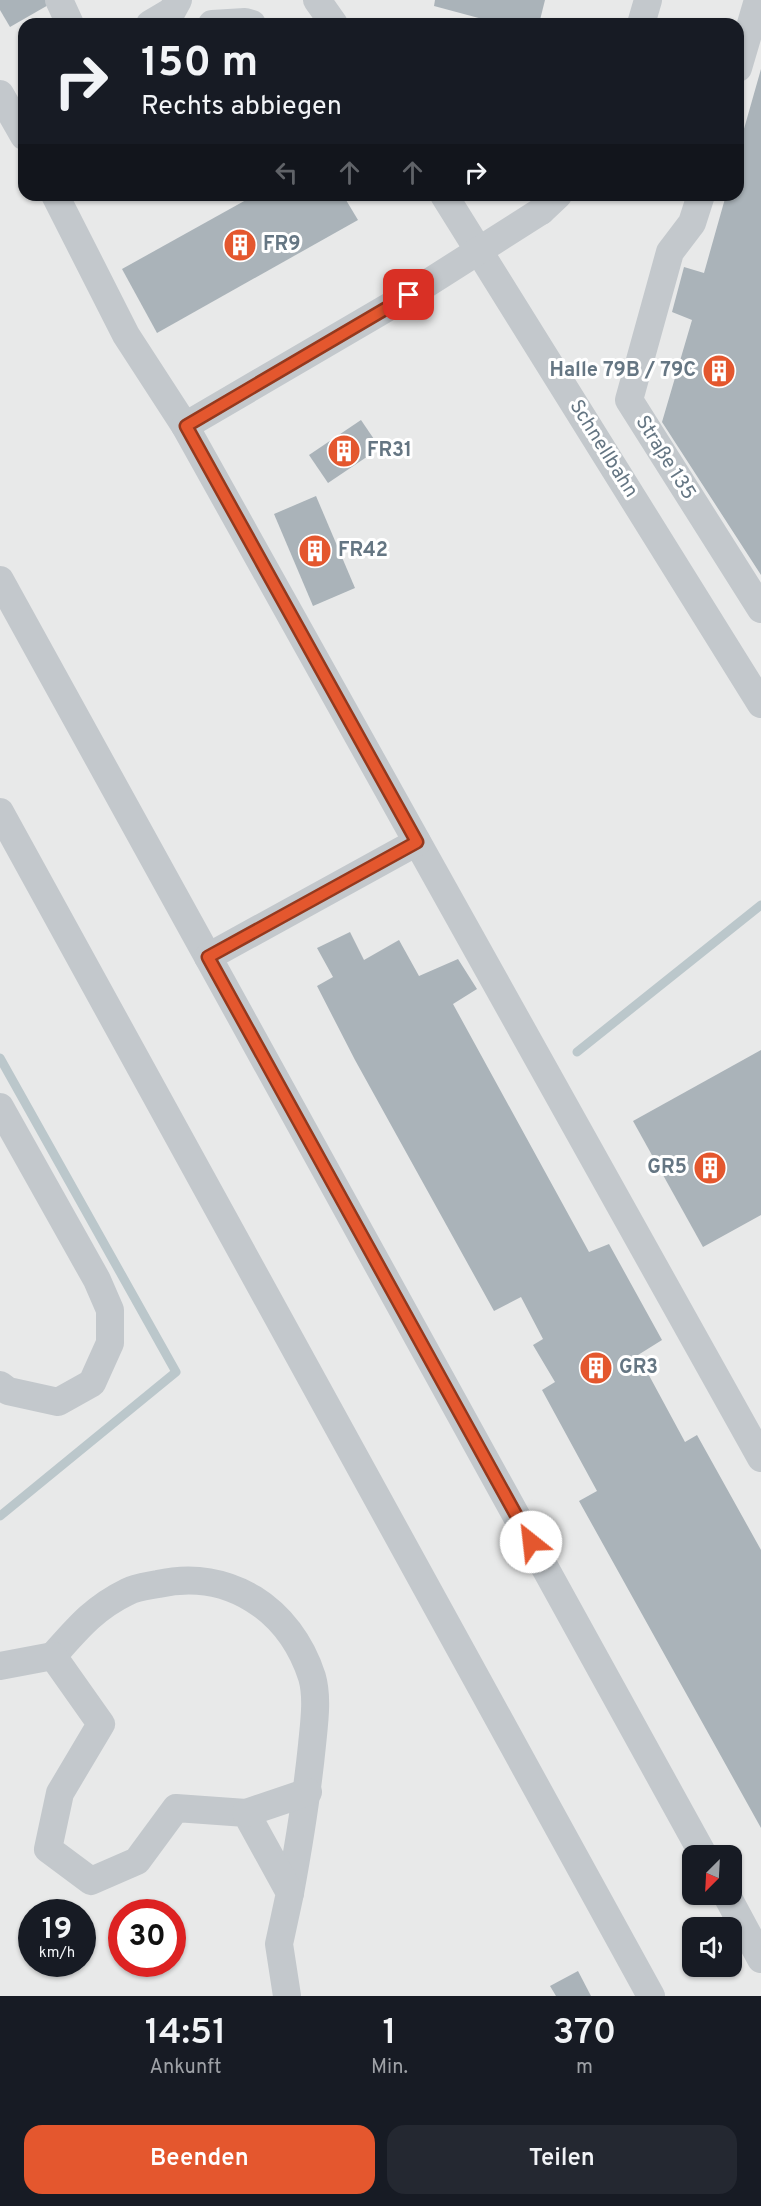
<!DOCTYPE html>
<html lang="de">
<meta charset="utf-8">
<style>
:root{--surface:#171b24;--page:#242831;--text:#f1f3f6;--muted:#9ea1a6;--accent:#e4572e}
body{margin:0;font-family:Overpass,sans-serif;background:var(--page);color:var(--text);height:100vh;display:flex;flex-direction:column;font-size:22px;white-space:nowrap}
*{box-sizing:border-box;margin:0}
p{font-size:20px;color:var(--muted)}
.icon{flex:none;width:33px;height:33px;fill:none;stroke:currentColor;stroke-width:2;stroke-linecap:round;stroke-linejoin:round}
.map{position:relative;height:1996px;overflow:hidden}
.sheet{display:flex;flex-direction:column;background:var(--surface);flex:1}
.sheet>*{flex:none}
.guide{position:absolute;left:18px;top:18px;width:726px;height:183px;border-radius:18px;box-shadow:0 2px 4px #0004;background:#171b24;color:var(--text);overflow:hidden}
.needle{width:39px;rotate:204deg}
.tools{position:absolute;left:682px;top:1845px;display:grid;gap:12px}
.tools a{display:grid;place-items:center;width:60px;height:60px;border-radius:12px;background:var(--surface);box-shadow:0 2px 4px #0004;font-size:30px}
.speed{position:absolute;left:18px;top:1899px;display:flex;gap:12px;font-size:30px;font-weight:700;text-align:center}
.speed>*{display:grid;place-content:center;width:78px;height:78px;border-radius:50%;background:var(--surface);box-shadow:0 2px 4px #0004;line-height:1}
.speed small{font-size:15px;font-weight:400}
.speed .limit{border:9px solid #d22;background:#fff;color:#111}
.pin{position:absolute;display:grid;place-items:center;width:51px;height:51px;color:#fff;margin:-26px;border-radius:12px;box-shadow:0 3px 9px #0006}
.me{position:absolute;width:66px;margin:-33px;rotate:331deg;stroke-linejoin:round;filter:drop-shadow(0 0 4px #0008)}
.turn{display:flex;align-items:center;gap:21px;height:126px;padding:0 24px;font-size:27px}
.turn .icon{width:78px;height:78px;stroke-width:2.5}
.turn b{display:block;font-size:42px;line-height:51px}
.lanes{display:flex;align-items:center;height:57px;padding:0 24px;background:#0003;justify-content:center;gap:30px;direction:ltr}
.lanes .off{opacity:.35}
.eta{display:flex;justify-content:space-evenly;align-items:center;height:102px;text-align:center}
.eta b{font-size:36px;font-weight:600;line-height:42px}
.cta{display:flex;gap:12px;margin-top:auto;padding:12px 24px}
.cta a{flex:1;height:69px;border-radius:18px;background:var(--accent);color:#fff;font-size:24px;font-weight:600;line-height:69px;text-align:center}
.cta a+a{background:var(--page);color:var(--text)}
.map>svg:first-child{display:block}
.built{fill:#e8e9e9;fill-rule:evenodd}
.lines{fill:none;stroke-linecap:round;stroke-linejoin:round}
.stream{stroke:#bbc7cb;stroke-width:9}
.building{fill:#aab3b9}
.minor{stroke:#c3c8cc;stroke-width:28}
.minor-bridge{stroke:#c3c8cc;stroke-width:28}
.route-casing{stroke:#94391e;stroke-width:15}
.route{stroke:#e4572e;stroke-width:10}
.labels{text-anchor:middle;dominant-baseline:central;stroke-width:6;stroke-linejoin:round;paint-order:stroke}
.poi-label{font-size:20px;font-weight:bold;fill:#657683;stroke:#fff;text-anchor:start}
.street-label{font-size:20px;fill:#657683;stroke:#fff}
</style>
<div class="map">
<svg width="761" height="1996" viewBox="0 0 761 1996">
<rect width="100%" height="100%" fill="#fafaf8"/>
<!-- built -->
<path class="built" d="M0 0H761V1996H0ZM24 24H738V195H24ZM693 1856H732V1894H693ZM32 1912H82V1964H32ZM122 1912H172V1964H122ZM693 1928H732V1966H693Z"/>
<g class="lines">
<!-- stream -->
<g class="stream">
<polyline points="577,1052 761,905"/>
<polyline points="0,1058 176,1372 0,1516"/>
</g>
</g>
<!-- building -->
<g class="building">
<polygon points="0,0 47,0 50,4 10,27 0,10"/>
<polygon points="435,0 545,0 539,24 501,24 434,6"/>
<polygon points="761,69 761,575 662,422 692,320 672,312 684,267 704,273 726,195 738,195 738,150"/>
<polygon points="255,195 343,195 358,220 157,333 122,269"/>
<polygon points="361,420 380,448 328,483 309,455"/>
<polygon points="316,496 355,588 313,606 274,514"/>
<polygon points="350,932 364,960 399,940 419,976 458,959 477,989 453,1004 589,1252 609,1244 662,1340 638,1355 685,1442 697,1435 761,1550 761,1828 579,1501 597,1491 542,1390 555,1382 533,1345 543,1339 521,1297 494,1311 355,1060 317,986 333,977 317,948"/>
<polygon points="761,1050 761,1215 703,1247 633,1121"/>
<polygon points="578,1971 591,1996 556,1996 550,1986"/>
</g>
<g class="lines">
<!-- minor -->
<g class="minor">
<polyline points="59,0 70,24"/>
<polyline points="317,0 334,24"/>
<polyline points="150,24 172,11 178,0"/>
<polyline points="212,24 245,22 252,24"/>
<polyline points="641,24 648,0"/>
<polyline points="738,68 758,0"/>
<polyline points="0,94 24,136"/>
<polyline points="55,195 126,335 185,426 409,295"/>
<polyline points="444,195 761,704"/>
<polyline points="701,195 692,223 670,252 629,400 761,609"/>
<polyline points="541,211 558,195"/>
<polyline points="185,426 761,1458"/>
<polyline points="0,580 704,1856"/>
<polyline points="0,812 651,1996"/>
<polyline points="208,957 417,842"/>
<polyline points="0,1107 97,1280 110,1310 110,1343 92,1383 58,1402 8,1391 0,1385"/>
<path d="M53 1656C77 1629 94 1608 127 1592 136 1587 148 1586 158 1584 229 1568 290 1609 312 1677 318 1698 314 1724 312 1745 307 1795 299 1844 290 1893"/>
<polyline points="0,1666 53,1656 101,1724 60,1793 48,1849 91,1881 137,1861 176,1808 246,1813 290,1893 279,1944 287,1996"/>
<polyline points="246,1813 308,1792"/>
<polyline points="726,1894 761,1959"/>
</g>
<!-- minor-bridge -->
<polyline class="minor-bridge" points="409,295 541,211"/>
</g>
<g class="lines">
<!-- route casing -->
<g class="route-casing">
<polyline id="route" points="409,295 186,426 417,842 208,957 531,1542"/>
</g>
<!-- route -->
<use href="#route" class="route"/>
</g>
<!-- icons -->
<defs>
<g id="building-disc" transform="scale(1.725)"><circle r="9.5" fill="#e4572e" stroke="#fff"/><path d="M-4-6H4V6H1V3H-1V6H-4ZM-2.5-4.3h1.7v1.8h-1.7ZM.8-4.3h1.7v1.8H.8ZM-2.5-1h1.7V.8h-1.7ZM.8-1h1.7V.8H.8Z" fill="#fff"/></g>
</defs>
<g fill-rule="evenodd">
<use href="#building-disc" x="240" y="245"/>
<use href="#building-disc" x="719" y="371"/>
<use href="#building-disc" x="344" y="451"/>
<use href="#building-disc" x="315" y="551"/>
<use href="#building-disc" x="710" y="1168"/>
<use href="#building-disc" x="596" y="1368"/>
</g>
<g class="labels">
<!-- poi labels -->
<g class="poi-label">
<text x="263" y="245">FR9</text>
<text x="696" y="371" text-anchor="end">Halle 79B / 79C</text>
<text x="367" y="451">FR31</text>
<text x="338" y="551">FR42</text>
<text x="687" y="1168" text-anchor="end">GR5</text>
<text x="619" y="1368">GR3</text>
</g>
<!-- street labels -->
<g class="street-label">
<text transform="translate(603 449) rotate(58)">Schnellbahn</text>
<text transform="translate(665 458) rotate(58)">Straße 135</text>
</g>
</g>
</svg>
<div class="tools">
<a><svg class="needle" viewBox="-14 -14 28 28"><path d="M0-13l5 13h-10z" fill="#e53935"/><path d="M0 13l5-13h-10z" fill="#9ea1a6"/></svg></a>
<a><svg class="icon" aria-label="sound" viewBox="0 0 24 24"><path d="M4 9h4l5-4v14l-5-4H4zM17 9q2 3 0 6"/></svg></a>
</div>
<div class="speed"><div>19<small>km/h</small></div><div class="limit">30</div></div>
<div class="pin" style="left:409px;top:295px;background:#d93025"><svg class="icon" aria-label="arrive" viewBox="0 0 24 24"><path d="M6 21V4h12l-3 4 3 4H6"/></svg></div>
<svg class="me" style="left:531px;top:1542px" viewBox="-20 -20 40 40"><circle r="19" fill="#fff"/><path d="M0-13L10 11 0 6-10 11z" fill="#e4572e"/></svg>
<div class="guide">
<div class="turn"><svg class="icon" aria-label="right" viewBox="0 0 24 24"><path d="M7 20v-9h11M14 6l5 5-5 5"/></svg><div><b>150 m</b>Rechts abbiegen</div></div>
<div class="lanes"><svg class="icon off" aria-label="left" viewBox="0 0 24 24"><path d="M17 20v-9H6M10 6l-5 5 5 5"/></svg><svg class="icon off" aria-label="ahead" viewBox="0 0 24 24"><path d="M12 20V5M6 11l6-6 6 6"/></svg><svg class="icon off" aria-label="ahead" viewBox="0 0 24 24"><path d="M12 20V5M6 11l6-6 6 6"/></svg><svg class="icon" aria-label="right" viewBox="0 0 24 24"><path d="M7 20v-9h11M14 6l5 5-5 5"/></svg></div>
</div>
</div>
<section class="sheet">
<div class="eta">
<div><b>14:51</b><p>Ankunft</p></div>
<div><b>1</b><p>Min.</p></div>
<div><b>370</b><p>m</p></div>
</div>
<div class="cta"><a>Beenden</a><a>Teilen</a></div>
</section>
